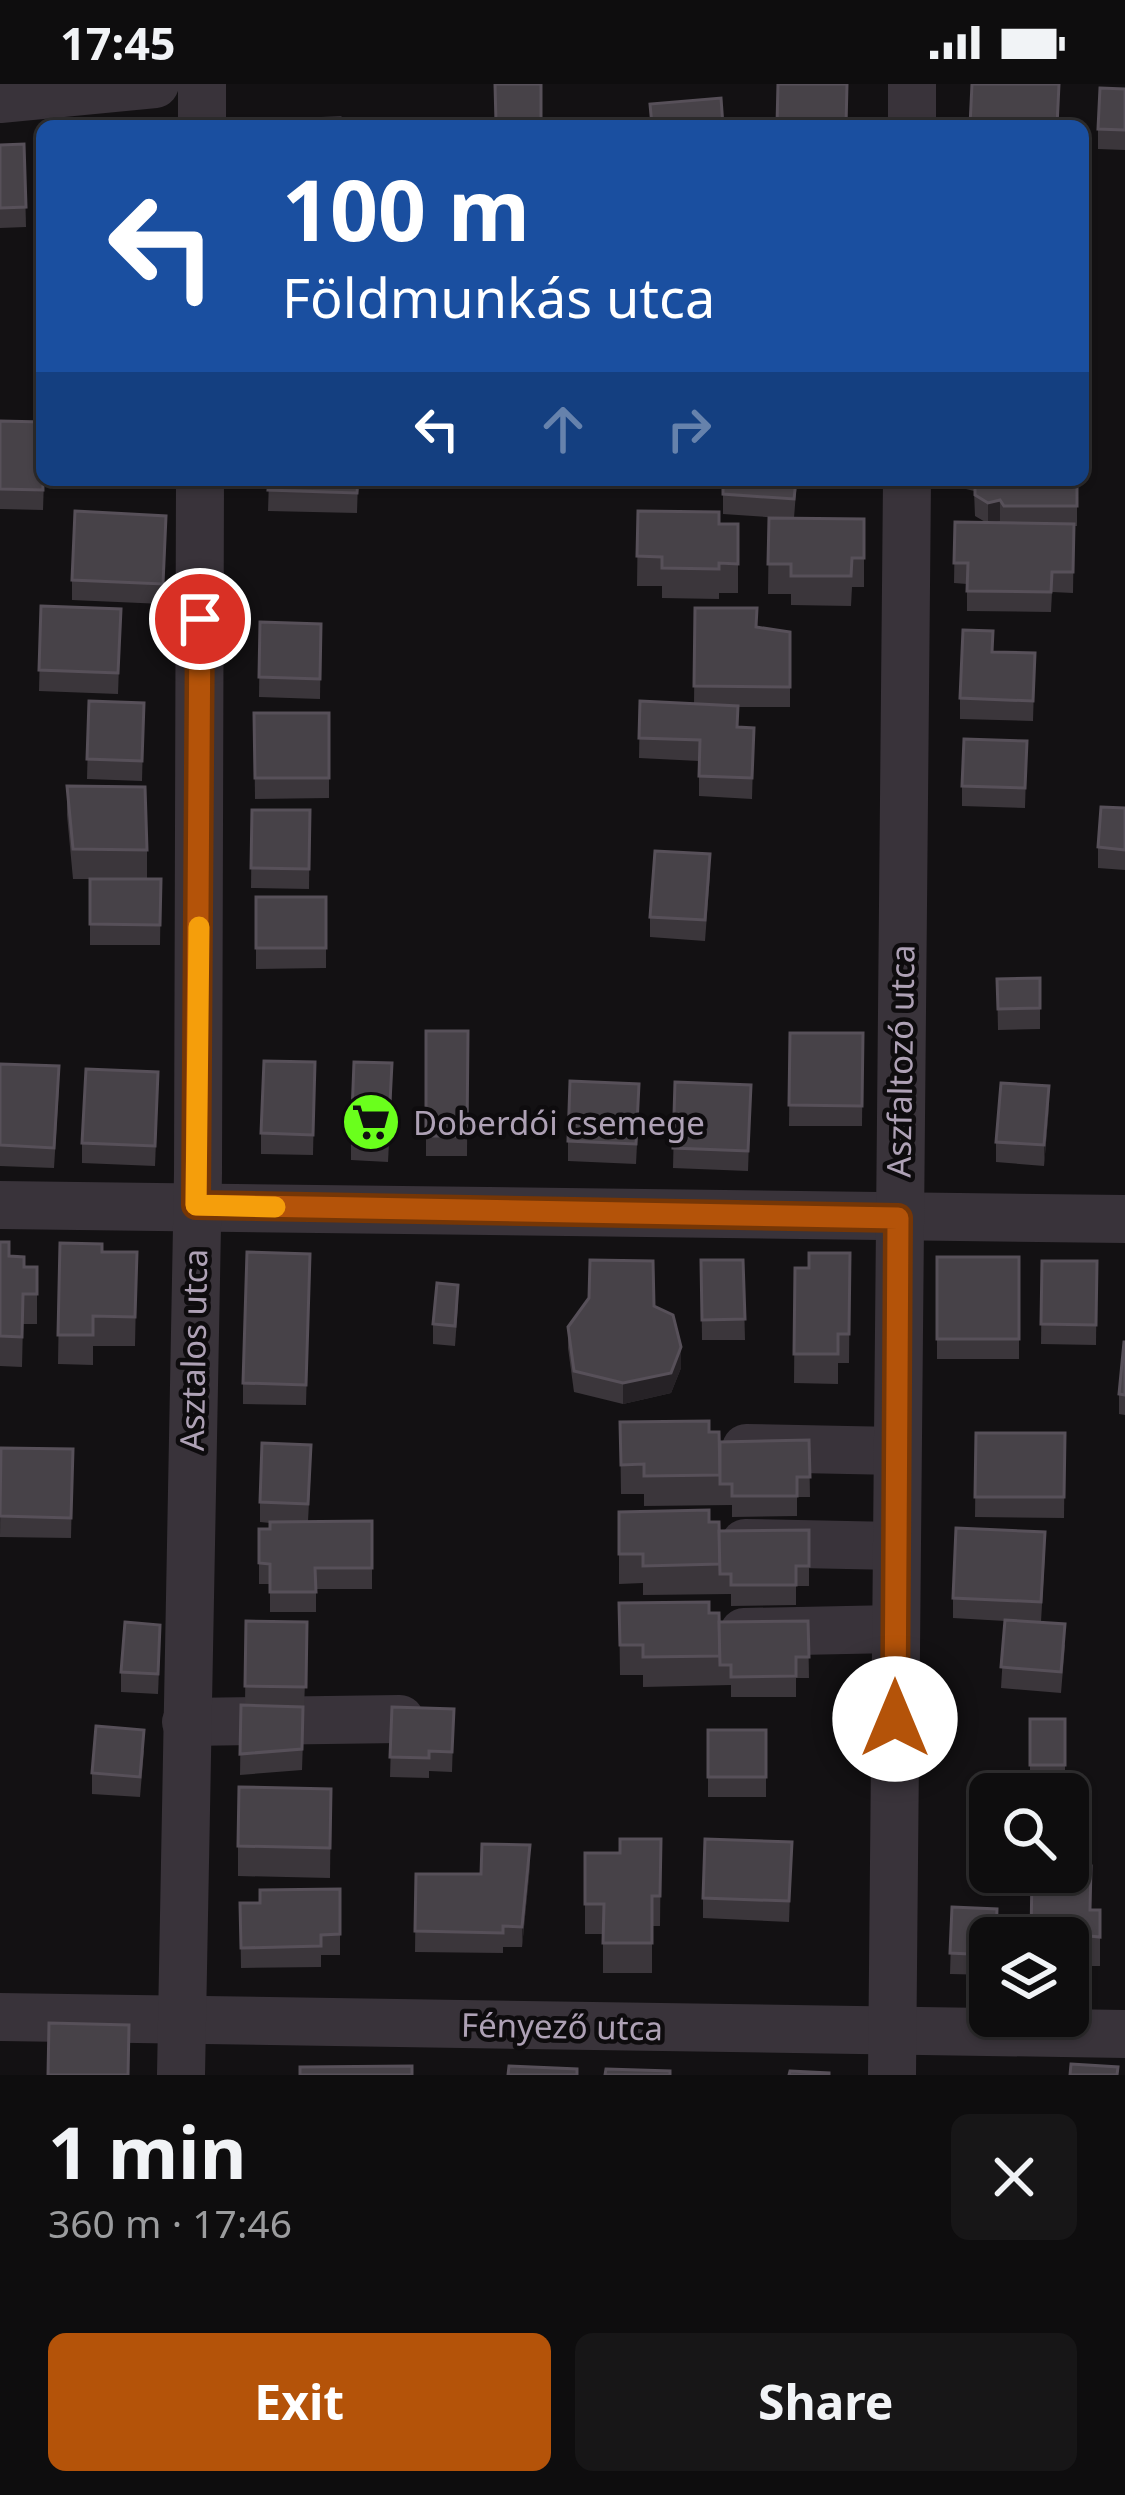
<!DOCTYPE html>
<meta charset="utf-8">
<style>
:root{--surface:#0e0d0e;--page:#171617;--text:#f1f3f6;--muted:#9b9c9e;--line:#2e2d2e;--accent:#b45309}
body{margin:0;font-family:"Noto Sans",sans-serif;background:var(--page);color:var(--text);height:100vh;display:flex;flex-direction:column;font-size:45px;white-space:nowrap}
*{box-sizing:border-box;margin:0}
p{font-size:39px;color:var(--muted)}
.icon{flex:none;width:66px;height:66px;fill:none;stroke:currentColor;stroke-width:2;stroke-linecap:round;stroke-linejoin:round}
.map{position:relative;height:1991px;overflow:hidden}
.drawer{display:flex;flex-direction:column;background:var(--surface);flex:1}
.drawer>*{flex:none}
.banner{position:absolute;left:36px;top:36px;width:1053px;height:366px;border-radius:18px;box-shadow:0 3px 9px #0004,0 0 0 3px var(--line);background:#1a4fa0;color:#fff;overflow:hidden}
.controls{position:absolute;left:969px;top:1689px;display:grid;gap:24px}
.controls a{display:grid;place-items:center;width:120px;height:120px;border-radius:18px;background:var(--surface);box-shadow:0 3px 9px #0004,0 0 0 3px var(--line);font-size:60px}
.pin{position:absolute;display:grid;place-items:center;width:102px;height:102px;color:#fff;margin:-51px;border:6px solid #fff;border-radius:50%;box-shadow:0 3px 12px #0007}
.me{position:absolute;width:132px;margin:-66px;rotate:0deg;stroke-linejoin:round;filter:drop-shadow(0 0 9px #0008)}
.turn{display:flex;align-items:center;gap:42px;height:252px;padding:0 48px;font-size:54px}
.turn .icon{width:156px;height:156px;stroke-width:2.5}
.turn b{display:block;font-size:84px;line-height:102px}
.lanes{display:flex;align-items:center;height:114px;padding:0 48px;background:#0003;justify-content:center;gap:60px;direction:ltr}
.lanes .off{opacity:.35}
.round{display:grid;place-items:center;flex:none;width:126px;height:126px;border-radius:18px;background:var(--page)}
.head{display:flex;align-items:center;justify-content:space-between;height:204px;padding:0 48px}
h1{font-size:72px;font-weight:700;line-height:90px}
.cta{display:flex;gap:24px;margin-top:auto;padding:24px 48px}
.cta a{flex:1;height:138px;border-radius:18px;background:var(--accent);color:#fff;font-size:48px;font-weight:700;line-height:138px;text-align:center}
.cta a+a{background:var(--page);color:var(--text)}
.status{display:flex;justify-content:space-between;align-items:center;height:84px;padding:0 60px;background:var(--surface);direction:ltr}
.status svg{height:33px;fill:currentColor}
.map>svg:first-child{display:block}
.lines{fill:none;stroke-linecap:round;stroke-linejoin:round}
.minor{stroke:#39333a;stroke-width:48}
.wall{fill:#3b363b}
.shaded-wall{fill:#262226}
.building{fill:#474248;stroke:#575059;stroke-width:3}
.route-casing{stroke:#753606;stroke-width:30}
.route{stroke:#b45309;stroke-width:21}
.slow{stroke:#f59e0b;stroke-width:21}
.labels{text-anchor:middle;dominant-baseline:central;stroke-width:9;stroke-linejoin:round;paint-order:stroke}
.street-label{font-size:33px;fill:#aea1b5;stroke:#0e0c0e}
.poi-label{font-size:33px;fill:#aea1b5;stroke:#0e0c0e;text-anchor:start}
</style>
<div class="status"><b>17:45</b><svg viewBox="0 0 49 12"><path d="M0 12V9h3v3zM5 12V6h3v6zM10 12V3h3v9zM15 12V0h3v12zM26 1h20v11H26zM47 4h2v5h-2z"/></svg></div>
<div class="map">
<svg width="1125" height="1991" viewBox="0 0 1125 1991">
<rect width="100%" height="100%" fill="#131113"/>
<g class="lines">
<!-- minor -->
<g class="minor">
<polyline points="0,15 155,0"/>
<polyline points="202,42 202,0"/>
<polyline points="912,42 912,0"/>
<polyline points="0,1121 1125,1135"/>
<polyline points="746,1364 897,1367"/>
<polyline points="745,1459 896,1462"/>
<polyline points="744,1548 895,1545"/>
<polyline points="186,1638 400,1635"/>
<polyline points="0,1933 1125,1950"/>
<polyline points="181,1991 198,1089 200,396"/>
<polyline points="892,1991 907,396"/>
</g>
</g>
<!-- wall -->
<g class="wall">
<rect x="495" y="0" width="46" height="42"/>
<polygon points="1125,5 1125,66 1098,65 1098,45"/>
<polygon points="24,60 26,143 0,144 0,61"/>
<polygon points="0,337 44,396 43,426 0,425"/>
<polygon points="269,396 358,396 357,429 268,427"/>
<polygon points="723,396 797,396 794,434 864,435 864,503 852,503 851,522 791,521 791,510 768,510 769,434 782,434 723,430"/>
<polygon points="966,396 1077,396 1077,442 1074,442 1073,509 1052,508 1051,528 967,527 967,500 954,499 955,438 987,439 975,432 974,407 966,405"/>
<polygon points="638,427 719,440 738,440 738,509 719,509 719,515 662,514 662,502 637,502"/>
<polygon points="166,452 163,520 72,516 72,496"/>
<polygon points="41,522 121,525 118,610 39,607"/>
<polygon points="695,524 757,543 790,548 790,623 738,623 737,643 754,644 752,715 699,712 699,677 639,674 640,617 694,620"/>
<polygon points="260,538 321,540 320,615 259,613"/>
<polygon points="1035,569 1033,637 960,635 960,614"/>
<polygon points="89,617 144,619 142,697 87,695"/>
<polygon points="254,629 329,629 329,714 255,715"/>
<polygon points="1027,657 1025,724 962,722 962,702"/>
<polygon points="67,702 147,766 147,795 161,795 160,861 90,861 90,795 73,795 67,731"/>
<polygon points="1125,724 1125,786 1098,784 1098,763"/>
<polygon points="252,726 310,726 309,805 251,804"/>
<polygon points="710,791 705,857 650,853 650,833"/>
<polygon points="256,813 326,813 326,884 256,885"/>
<polygon points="1040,894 1040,945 998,946 997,895"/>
<polygon points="426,947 468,947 467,1072 426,1072"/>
<polygon points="790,949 863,949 862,1042 789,1042"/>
<polygon points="315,978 313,1071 261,1070 261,1049"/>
<polygon points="0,980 59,1003 54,1084 0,1082"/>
<polygon points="675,998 751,1001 748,1087 673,1084"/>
<polygon points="392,1000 388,1078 351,1076 351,1056"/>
<polygon points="158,1008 155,1082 82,1079 82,1059"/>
<polygon points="639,1020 636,1080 568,1077 568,1057"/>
<polygon points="1049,1023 1044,1082 996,1078 996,1058"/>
<polygon points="0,1158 9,1172 24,1183 37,1183 37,1240 23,1240 22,1283 0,1282"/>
<polygon points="60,1159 102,1168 137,1168 135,1262 93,1262 93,1281 58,1280"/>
<polygon points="850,1169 849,1279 838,1279 838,1300 794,1299 795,1184 809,1184"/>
<polygon points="310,1170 306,1321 243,1320 243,1299"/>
<rect x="937" y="1173" width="82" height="102"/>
<polygon points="701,1176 743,1176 745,1256 702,1256"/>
<polygon points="1042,1177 1097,1177 1096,1261 1041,1260"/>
<polygon points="458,1221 455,1262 433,1260 433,1240"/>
<polygon points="654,1222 681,1284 671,1309 623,1320 574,1308 568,1264 568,1243"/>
<polygon points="1125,1258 1125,1331 1119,1330 1119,1310"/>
<polygon points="620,1338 709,1348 720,1358 809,1356 810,1413 797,1413 797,1432 732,1433 732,1421 644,1422 644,1410 621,1410"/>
<polygon points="976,1349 1065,1349 1064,1434 975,1433"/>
<polygon points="1,1364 73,1365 71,1454 0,1453"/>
<polygon points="311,1382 308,1437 372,1437 372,1505 316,1505 316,1528 270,1528 270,1500 259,1500 259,1479 270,1445 270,1439 260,1438 260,1418"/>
<polygon points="619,1428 709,1438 719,1447 809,1446 809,1502 796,1502 796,1521 731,1522 731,1510 643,1511 643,1499 619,1500"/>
<polygon points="1045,1469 1041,1538 1065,1561 1061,1609 1001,1604 1005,1537 953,1534 953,1514"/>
<polygon points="619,1519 709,1529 719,1538 808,1537 809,1594 796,1594 796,1613 731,1613 731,1601 643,1603 643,1591 620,1591"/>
<polygon points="246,1537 307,1538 302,1686 240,1691 241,1621 245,1621"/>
<polygon points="160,1561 158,1610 121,1608 121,1588"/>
<polygon points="392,1623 454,1625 452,1688 429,1687 429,1694 390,1693"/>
<rect x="1030" y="1635" width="35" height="66"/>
<rect x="708" y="1646" width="58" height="67"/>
<polygon points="144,1666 140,1713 92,1710 92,1689"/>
<polygon points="331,1705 330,1794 238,1792 238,1762"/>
<polygon points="661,1755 660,1842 652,1842 652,1889 603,1889 603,1850 585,1850 585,1769 620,1769"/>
<polygon points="792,1758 789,1838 703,1834 703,1814"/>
<polygon points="530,1782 522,1863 503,1863 503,1869 415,1868 416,1790 481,1790"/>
<polygon points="340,1805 340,1871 321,1871 321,1883 241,1884 240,1819 260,1819"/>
<polygon points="952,1823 990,1854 990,1891 950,1890"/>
<polygon points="1091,1826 1100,1826 1100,1882 1089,1882 1089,1891 1068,1891 1068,1854"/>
</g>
<!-- shaded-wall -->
<g class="shaded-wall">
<polygon points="1000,416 1000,437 988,440 988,419"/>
<polygon points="1049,1002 1049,1023 1044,1082 1044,1061"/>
<polygon points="681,1263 681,1284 671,1309 623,1320 623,1299"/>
<polygon points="530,1761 530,1782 522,1863 522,1843"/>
</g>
<!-- building -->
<g class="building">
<polygon points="495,0 541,0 541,38 496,38"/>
<polygon points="778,0 847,0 846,42 777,41"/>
<polygon points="972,0 1059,0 1057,42 970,42"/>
<polygon points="1100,4 1125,5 1125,46 1098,45"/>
<polygon points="721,14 723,42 652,42 650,20"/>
<polygon points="340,34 340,42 261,42 261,36"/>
<polygon points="24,60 26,123 0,124 0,61"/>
<polygon points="0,337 42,338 43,406 0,405"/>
<polygon points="269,396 358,396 357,409 268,406"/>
<polygon points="723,396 796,396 794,415 723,410"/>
<polygon points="975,396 1077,396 1077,422 1004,422 1000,416 988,419 975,411"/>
<polygon points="75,427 166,432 163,500 72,496"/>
<polygon points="638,427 719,428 719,440 738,440 738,480 719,479 719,485 662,484 662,473 637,472"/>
<polygon points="769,434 864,435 864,474 852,474 851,492 791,492 791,480 768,480"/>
<polygon points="955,438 1074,440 1073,488 1052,488 1051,508 967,507 968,479 954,479"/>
<polygon points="41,522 121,525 118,589 39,586"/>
<polygon points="695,524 757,524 756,543 790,548 790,603 694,602"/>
<polygon points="260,538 321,540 320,595 259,593"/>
<polygon points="963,546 993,547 992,568 1035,569 1033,617 960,614"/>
<polygon points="89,617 144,619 142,677 87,675"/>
<polygon points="640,617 738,622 737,643 754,644 752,694 699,692 700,656 639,654"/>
<polygon points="254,629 329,629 329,694 255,694"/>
<polygon points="964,655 1027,657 1025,704 962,702"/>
<polygon points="67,702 145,703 147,766 73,765"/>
<polygon points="1101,723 1125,724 1125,766 1098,763"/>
<polygon points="252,726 310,726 309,785 251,784"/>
<polygon points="655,767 710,770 705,836 650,833"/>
<polygon points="90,795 161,795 160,841 90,840"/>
<rect x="256" y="813" width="70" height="51"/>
<polygon points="1040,894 1040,924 998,925 997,895"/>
<polygon points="426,947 468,947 467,1052 426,1052"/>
<polygon points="790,949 863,949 862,1022 789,1021"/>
<polygon points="264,977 315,978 313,1051 261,1049"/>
<polygon points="354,978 392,979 388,1057 351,1056"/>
<polygon points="0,980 59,982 54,1064 0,1061"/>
<polygon points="86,985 158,988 155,1062 82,1059"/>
<polygon points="570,997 639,1000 636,1060 568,1057"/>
<polygon points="675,998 751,1001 748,1067 673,1064"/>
<polygon points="1001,999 1049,1002 1044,1061 996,1058"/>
<polygon points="0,1158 9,1158 9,1172 24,1173 24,1183 37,1183 37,1210 23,1210 22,1253 0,1252"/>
<polygon points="60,1159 102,1160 102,1168 137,1168 135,1233 93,1232 93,1251 58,1251"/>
<polygon points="247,1168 310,1170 306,1301 243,1299"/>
<polygon points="809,1169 850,1169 849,1250 838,1250 838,1270 794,1270 795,1184 809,1184"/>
<rect x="937" y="1173" width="82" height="82"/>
<polygon points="590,1176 653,1177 654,1222 673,1231 681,1263 671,1289 623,1299 574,1287 568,1243 589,1214"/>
<polygon points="701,1176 743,1176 745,1235 702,1236"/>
<polygon points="1042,1177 1097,1177 1096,1241 1041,1240"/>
<polygon points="437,1199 458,1201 455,1242 433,1240"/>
<polygon points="1124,1258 1125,1258 1125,1311 1119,1310"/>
<polygon points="709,1337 709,1348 719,1348 720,1391 644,1392 644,1380 621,1381 620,1338"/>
<polygon points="976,1349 1065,1349 1064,1413 975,1413"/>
<polygon points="809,1356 810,1393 797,1393 797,1412 732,1412 732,1400 720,1400 720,1358"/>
<polygon points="262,1359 311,1361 308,1420 260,1418"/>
<polygon points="1,1364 73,1365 71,1434 0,1432"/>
<polygon points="709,1426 709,1438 719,1438 720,1480 643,1482 643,1470 619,1470 619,1428"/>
<polygon points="372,1437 372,1484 315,1484 316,1508 270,1508 270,1480 259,1479 259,1445 270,1445 270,1438"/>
<polygon points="956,1444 1045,1448 1041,1518 953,1514"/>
<polygon points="809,1446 809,1482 796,1482 796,1501 731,1501 731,1490 720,1490 719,1447"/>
<polygon points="709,1518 709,1529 719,1529 720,1572 643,1573 643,1561 620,1561 619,1519"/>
<polygon points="1005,1536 1065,1540 1061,1588 1001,1583"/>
<polygon points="246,1537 307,1538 306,1603 245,1602"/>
<polygon points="808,1537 809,1573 796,1573 796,1592 731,1593 731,1581 720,1581 719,1538"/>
<polygon points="125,1538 160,1541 158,1590 121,1588"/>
<polygon points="241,1621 303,1623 302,1665 240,1670"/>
<polygon points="392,1623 454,1625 452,1668 429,1667 429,1674 390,1673"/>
<rect x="1030" y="1635" width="35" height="46"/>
<polygon points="96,1642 144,1646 140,1693 92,1689"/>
<rect x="708" y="1646" width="58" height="47"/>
<polygon points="239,1703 331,1705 330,1764 238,1762"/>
<polygon points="620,1755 661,1755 660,1812 652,1812 652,1859 603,1859 604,1820 585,1820 585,1769 620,1769"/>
<polygon points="705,1755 792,1758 789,1817 703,1814"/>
<polygon points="482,1760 530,1761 522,1843 503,1842 503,1849 415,1847 416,1790 481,1790"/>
<polygon points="1068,1782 1091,1782 1090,1826 1100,1826 1100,1853 1089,1852 1089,1862 1068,1861 1068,1854 1031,1854 1032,1788 1068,1788"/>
<polygon points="340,1805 340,1850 321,1851 321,1862 241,1864 240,1819 260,1819 260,1806"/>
<polygon points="952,1823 997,1825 996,1854 990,1854 990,1871 950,1869"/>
<polygon points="49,1939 129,1941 128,1991 48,1991"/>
<polygon points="1071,1980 1118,1983 1117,1991 1070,1991"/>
<polygon points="412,1982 412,1991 300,1991 300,1983"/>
<polygon points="509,1982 577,1985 577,1991 508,1991"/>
<polygon points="606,1985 670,1987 670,1991 605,1991"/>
<polygon points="790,1987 829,1989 829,1991 789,1991"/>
</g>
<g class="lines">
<!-- route casing -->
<g class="route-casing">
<polyline id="route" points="200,535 196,1121 898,1134 895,1635"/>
</g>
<!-- route -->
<use href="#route" class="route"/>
<!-- slow -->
<polyline class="slow" points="199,843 196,1121 275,1123"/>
</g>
<!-- icons -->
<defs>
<g id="supermarket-disc" transform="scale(3)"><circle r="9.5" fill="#6aff1c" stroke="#0e0c0e"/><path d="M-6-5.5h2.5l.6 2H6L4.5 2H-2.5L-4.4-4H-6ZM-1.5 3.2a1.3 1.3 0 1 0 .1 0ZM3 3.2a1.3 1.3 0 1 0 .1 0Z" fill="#111"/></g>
</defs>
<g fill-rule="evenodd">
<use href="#supermarket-disc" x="371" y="1038"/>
</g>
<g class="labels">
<!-- street labels -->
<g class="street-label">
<text transform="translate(900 977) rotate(-89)">Aszfaltozó utca</text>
<text transform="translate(193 1266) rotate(-89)">Asztalos utca</text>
<text transform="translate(562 1942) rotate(1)">Fényező utca</text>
</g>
<!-- poi labels -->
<g class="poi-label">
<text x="413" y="1038">Doberdói csemege</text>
</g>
</g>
</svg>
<div class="controls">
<a><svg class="icon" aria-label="search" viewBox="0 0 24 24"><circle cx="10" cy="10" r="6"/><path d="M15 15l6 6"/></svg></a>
<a><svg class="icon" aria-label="layers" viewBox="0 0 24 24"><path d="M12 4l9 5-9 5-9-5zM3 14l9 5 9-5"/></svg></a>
</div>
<div class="pin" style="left:200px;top:535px;background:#d93025"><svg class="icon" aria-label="arrive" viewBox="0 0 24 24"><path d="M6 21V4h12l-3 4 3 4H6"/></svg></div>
<svg class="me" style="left:895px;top:1635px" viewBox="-20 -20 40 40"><circle r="19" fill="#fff"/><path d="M0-13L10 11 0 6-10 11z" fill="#b45309"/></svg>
<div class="banner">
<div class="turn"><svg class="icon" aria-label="left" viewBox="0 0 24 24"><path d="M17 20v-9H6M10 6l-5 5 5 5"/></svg><div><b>100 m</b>Földmunkás utca</div></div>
<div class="lanes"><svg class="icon" aria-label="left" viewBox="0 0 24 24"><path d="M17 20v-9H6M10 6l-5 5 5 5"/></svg><svg class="icon off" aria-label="ahead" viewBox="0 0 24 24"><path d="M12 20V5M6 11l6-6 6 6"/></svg><svg class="icon off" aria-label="right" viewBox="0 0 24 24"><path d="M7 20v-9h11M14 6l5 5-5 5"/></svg></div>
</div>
</div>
<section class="drawer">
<div class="head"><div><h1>1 min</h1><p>360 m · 17:46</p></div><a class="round"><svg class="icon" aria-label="close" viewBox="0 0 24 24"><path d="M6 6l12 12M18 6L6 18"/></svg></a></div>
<div class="cta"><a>Exit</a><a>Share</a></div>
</section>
